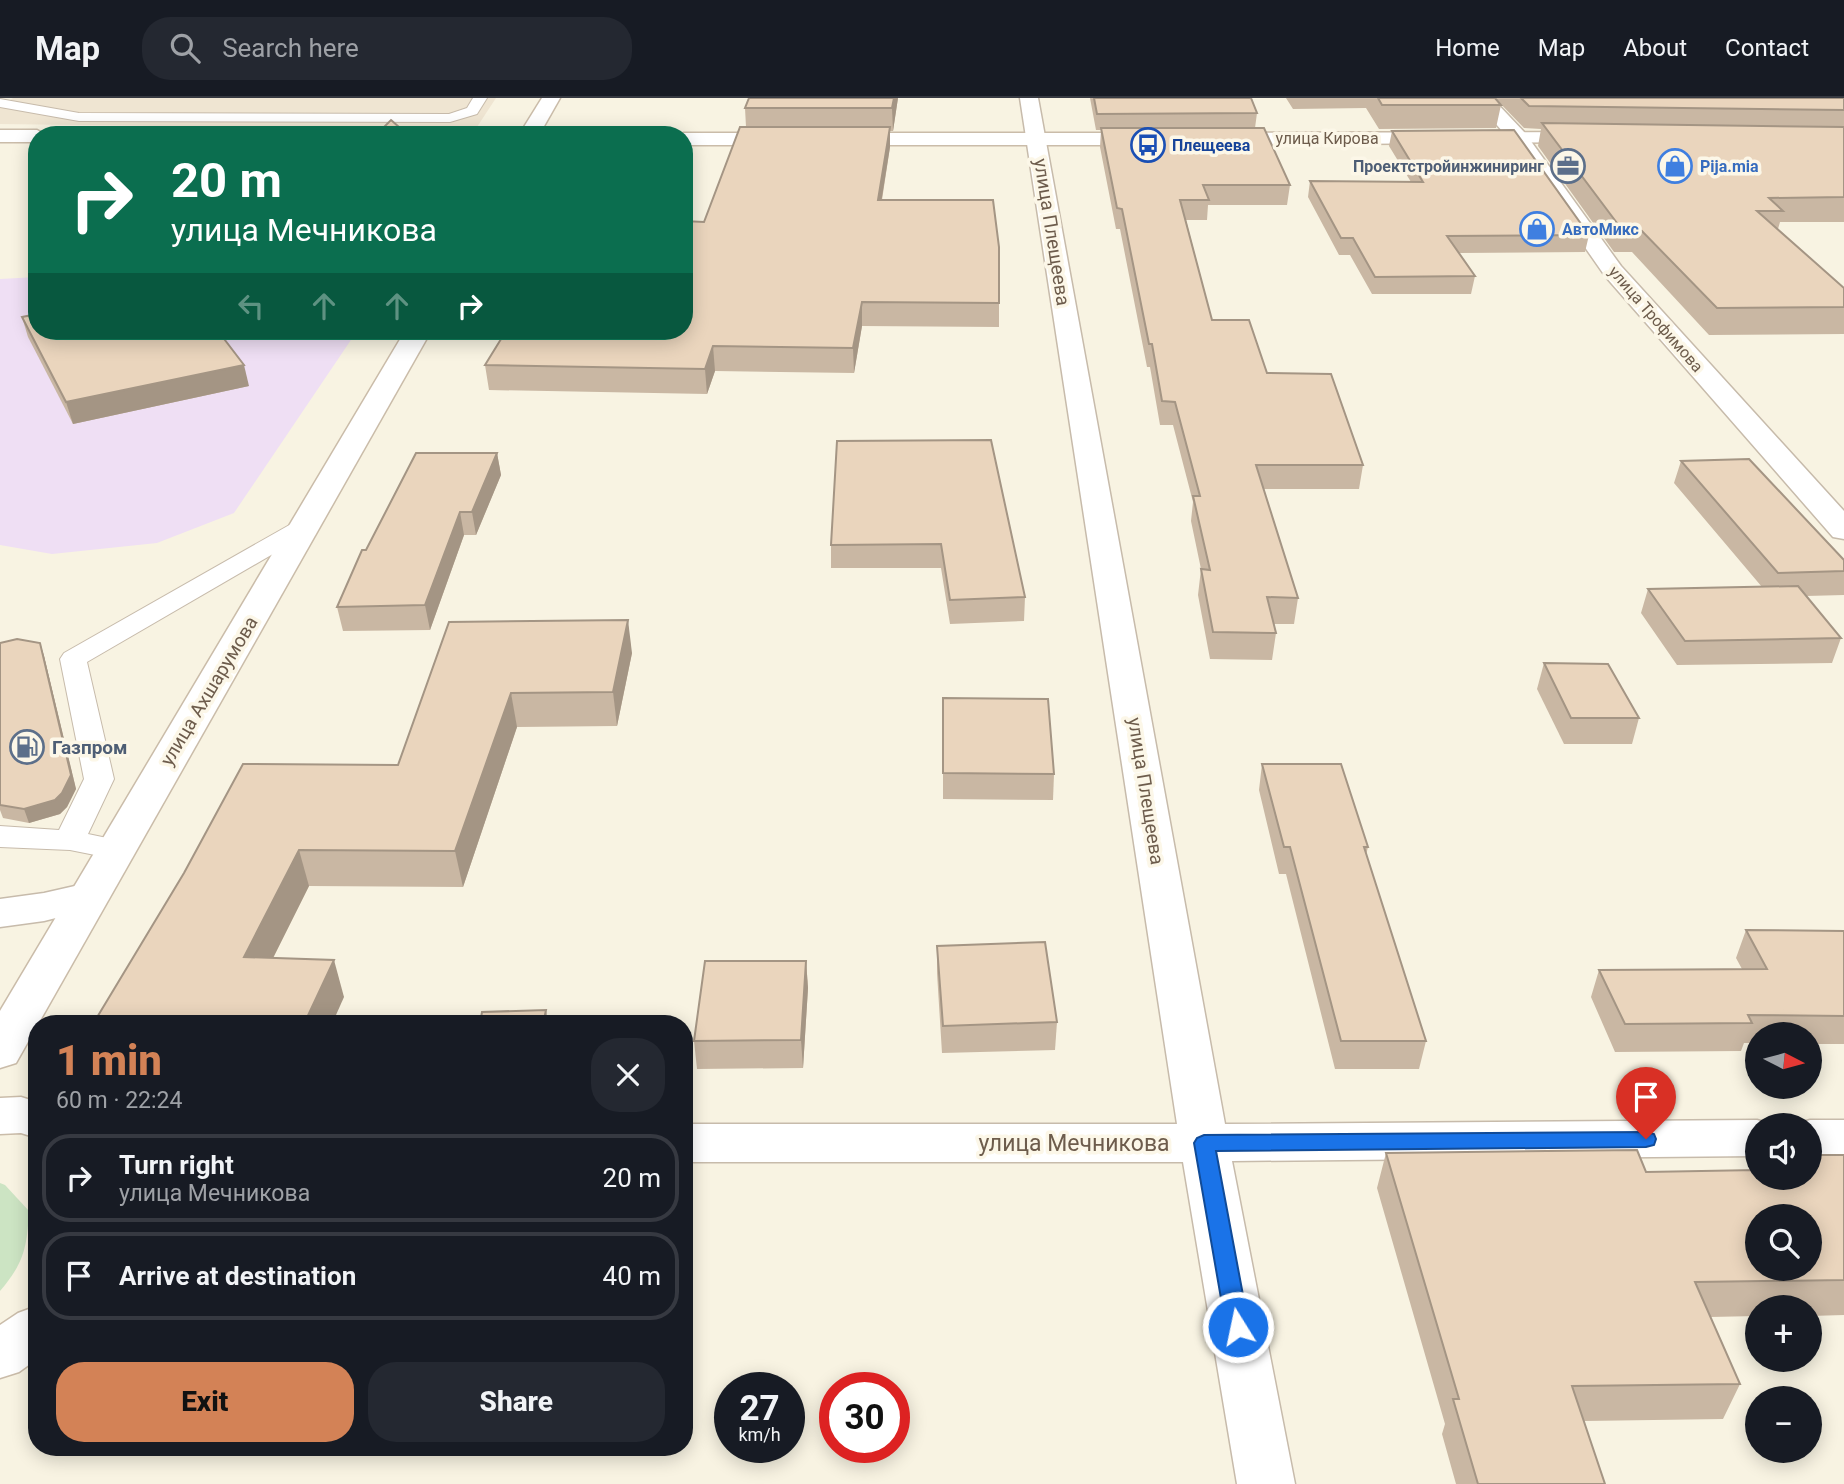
<!DOCTYPE html>
<meta charset="utf-8">
<style>
:root{--surface:#171b24;--page:#242831;--text:#f1f3f6;--muted:#9ea1a6;--line:#363941;--accent:#d38256}
body{margin:0;font-family:Roboto,sans-serif;background:var(--page);color:var(--text);height:100vh;display:flex;flex-direction:column;font-size:26px;white-space:nowrap}
*{box-sizing:border-box;margin:0}
p{font-size:23px;color:var(--muted)}
.icon{flex:none;width:38px;height:38px;fill:none;stroke:currentColor;stroke-width:2;stroke-linecap:round;stroke-linejoin:round}
.map{position:relative;flex:1;overflow:hidden}
.panel{position:absolute;left:28px;top:917px;width:665px;height:441px;display:flex;flex-direction:column;background:var(--surface);border-radius:28px;box-shadow:0 4px 18px #0003}
.panel>*{flex:none}
.top-card{position:absolute;left:28px;top:28px;width:665px;height:214px;border-radius:28px;box-shadow:0 4px 18px #0003;background:#0b6e4f;color:#fff;overflow:hidden}
.needle{width:46px;rotate:96deg}
.buttons{position:absolute;left:1745px;top:924px;display:grid;gap:14px}
.buttons a{display:grid;place-items:center;width:77px;height:77px;border-radius:50%;background:var(--surface);box-shadow:0 4px 18px #0003;font-size:35px}
.speed{position:absolute;left:714px;top:1274px;display:flex;gap:14px;font-size:35px;font-weight:700;text-align:center}
.speed>*{display:grid;place-content:center;width:91px;height:91px;border-radius:50%;background:var(--surface);box-shadow:0 4px 18px #0003;line-height:1}
.speed small{font-size:18px;font-weight:400}
.speed .limit{border:10px solid #d22;background:#fff;color:#111}
.pin{position:absolute;display:grid;place-items:center;width:60px;height:60px;color:#fff;margin:-72px -30px;border-radius:50% 50% 50% 0;rotate:-45deg;box-shadow:0 0 7px #0007}
.pin .icon{rotate:45deg}
.me{position:absolute;width:77px;margin:-38px;rotate:350deg;stroke-linejoin:round;filter:drop-shadow(0 0 5px #0008)}
.turn{display:flex;align-items:center;gap:24px;height:147px;padding:0 28px;font-size:32px}
.turn .icon{width:91px;height:91px;stroke-width:2.5}
.turn b{display:block;font-size:49px;line-height:60px}
.lanes{display:flex;align-items:center;height:66px;padding:0 28px;background:#0003;justify-content:center;gap:35px;direction:ltr}
.lanes .off{opacity:.35}
.round{display:grid;place-items:center;flex:none;width:74px;height:74px;border-radius:28px;background:var(--page)}
.overview{display:flex;align-items:center;justify-content:space-between;height:119px;padding:0 28px}
h1{font-size:42px;font-weight:800;line-height:52px;color:var(--accent)}
.action{display:flex;gap:14px;margin-top:auto;padding:14px 28px}
.action a{flex:1;height:80px;border-radius:28px;background:var(--accent);color:#111;font-size:28px;font-weight:800;line-height:80px;text-align:center}
.action a+a{background:var(--page);color:var(--text)}
ul{padding:0;list-style:none}
li{display:flex;align-items:center;gap:21px;height:88px;margin:0 14px 10px;padding:0 14px;border:4px solid var(--line);border-radius:28px}
li div{flex:1}
li b{display:block;font-size:26px}
li em{font-style:normal}
header{display:flex;align-items:center;gap:42px;box-sizing:border-box;height:98px;padding:0 35px;background:var(--surface);border-bottom:2px solid var(--line)}
header strong{font-size:33px}
nav{display:flex;gap:38px;margin-inline-start:auto;font-size:24px}
.search{width:490px;height:63px;background:var(--page);display:flex;align-items:center;gap:18px;box-sizing:border-box;padding:0 24px;border-radius:28px;color:var(--muted);font-size:26px}
.map>svg:first-child{display:block}
.residential{fill:#efe5d2}
.education{fill:#efdff4}
.green{fill:#cce4c3}
.lines{fill:none;stroke-linecap:round;stroke-linejoin:round}
.lane-casing{stroke:#c7bbab;stroke-width:2}
.street-casing{stroke:#c7bbab;stroke-width:3}
.secondary-casing{stroke:#cabca9;stroke-width:3}
.lane{fill:#fff;fill-rule:evenodd}
.street{fill:#fff;fill-rule:evenodd}
.secondary{fill:#fff;fill-rule:evenodd}
.wall{fill:#c9b7a3}
.shaded-wall{fill:#a49584}
.building{fill:#ead5bd;stroke:#a49584;stroke-width:2;fill-rule:evenodd}
.route{fill:#1a73e8;stroke:#114b97;stroke-width:2}
.labels{text-anchor:middle;dominant-baseline:central;stroke-width:7;stroke-linejoin:round;paint-order:stroke}
.far-street-label{font-size:16px;fill:#6d5c4c;stroke:#fcf7e8}
.far-transit-label{font-size:16px;font-weight:bold;fill:#164399;stroke:#fcf7e8;text-anchor:start}
.far-service-label{font-size:16px;font-weight:bold;fill:#4e5e75;stroke:#fcf7e8;text-anchor:end}
.far-shop-label{font-size:16px;font-weight:bold;fill:#366cbe;stroke:#fcf7e8;text-anchor:start}
.street-label{font-size:19px;fill:#6d5c4c;stroke:#fcf7e8}
.service-label{font-size:19px;font-weight:bold;fill:#4e5e75;stroke:#fcf7e8;text-anchor:start}
.near-street-label{font-size:23px;fill:#6d5c4c;stroke:#fcf7e8}
</style>
<header>
<strong>Map</strong>
<div class="search"><svg class="icon" aria-label="search" viewBox="0 0 24 24"><circle cx="10" cy="10" r="6"/><path d="M15 15l6 6"/></svg>Search here</div>
<nav><a>Home</a><a>Map</a><a>About</a><a>Contact</a></nav>
</header>
<div class="map">
<svg width="1844" height="1386" viewBox="0 0 1844 1386">
<rect width="100%" height="100%" fill="#f8f3e2"/>
<!-- residential -->
<polygon class="residential" points="13,0 496,0 475,32 0,26 0,9"/>
<!-- education -->
<polygon class="education" points="37,179 37,233 357,233 234,415 157,445 52,456 0,447 0,181"/>
<!-- green -->
<path class="green" d="M0 1085 5 1087 29 1113C27 1149 24 1165 0 1193Z"/>
<g class="lines">
<!-- lane casing -->
<g class="lane-casing">
<g id="lane">
<polygon points="473,0 487,0 477,16 450,24 79,23 0,9 0,1 79,15 449,16 467,10"/>
<polygon points="308,419 316,421 320,426 316,431 87,564 114,681 88,736 126,744 131,751 126,758 115,761 70,752 0,749 0,728 59,732 84,681 60,561 64,555 300,421"/>
</g>
</g>
<!-- street casing -->
<g class="street-casing">
<g id="street">
<polygon points="1020,0 1038,0 1225,1026 1757,1022 1774,1027 1757,1027 1757,1058 1232,1063 1295,1386 1237,1386 1183,1064 684,1064 684,1026 1177,1026"/>
<polygon points="1473,0 1492,0 1525,35 1621,168 1844,413 1844,441 1833,439 1605,178 1511,43"/>
<polygon points="88,785 103,788 109,798 103,808 44,823 0,829 0,801 44,795"/>
<polygon points="1810,1022 1844,1022 1844,1058 1810,1058 1810,1027 1793,1027"/>
</g>
</g>
<!-- secondary casing -->
<g class="secondary-casing">
<g id="secondary">
<polygon points="542,0 560,0 539,37 519,37"/>
<polygon points="0,32 37,32 46,37 37,37 37,44 0,44"/>
<polygon points="1590,34 1597,36 1600,40 1597,44 1216,47 1206,41 1216,35"/>
<polygon points="684,35 1152,35 1162,41 1152,47 684,47 684,37 677,37"/>
<polygon points="405,233 431,233 16,965 0,970 0,913"/>
<polygon points="21,999 37,1004 37,1040 21,1035 0,1036 0,1000"/>
<polygon points="37,1208 37,1261 19,1274 0,1280 0,1227 18,1215"/>
</g>
</g>
<!-- lane -->
<use href="#lane" class="lane"/>
<!-- street -->
<use href="#street" class="street"/>
<!-- secondary -->
<use href="#secondary" class="secondary"/>
</g>
<!-- wall -->
<g class="wall">
<polygon points="749,0 898,0 893,33 890,33 890,49 882,102 999,205 999,229 862,228 854,275 715,273 707,296 489,292 485,267 704,124 746,29 745,10"/>
<polygon points="1090,0 1251,0 1257,15 1255,30 1290,87 1287,107 1208,107 1207,122 1186,122 1212,222 1363,367 1359,391 1264,391 1298,500 1294,526 1273,526 1276,535 1272,562 1210,561 1198,497 1201,471 1191,423 1193,404 1173,327 1160,327 1150,269 1147,269 1120,131 1116,131 1100,49 1101,32 1096,32"/>
<polygon points="1286,0 1495,0 1501,7 1496,30 1379,31 1366,10 1293,11"/>
<polygon points="1495,0 1844,0 1844,124 1780,124 1778,131 1844,190 1844,236 1709,237 1632,154 1614,154 1538,48 1541,31 1524,30"/>
<polygon points="1392,33 1589,137 1585,154 1459,155 1475,178 1471,196 1372,196 1350,157 1339,157 1308,99 1310,83 1411,84 1389,48"/>
<polygon points="22,219 249,288 73,326 28,239"/>
<polygon points="837,343 1025,499 1024,523 950,526 941,470 831,470 831,447"/>
<polygon points="497,355 501,377 476,437 464,437 430,532 343,533 337,509"/>
<polygon points="1681,363 1844,462 1844,497 1806,498 1841,540 1832,565 1677,567 1641,515 1648,491 1762,489 1674,385"/>
<polygon points="449,524 632,555 617,628 517,629 463,789 309,788 273,860 344,899 93,926 398,667"/>
<polygon points="0,545 40,545 44,558 76,691 67,709 60,716 29,725 3,720 0,712"/>
<polygon points="1544,565 1639,620 1632,646 1564,646 1537,591"/>
<polygon points="943,600 1054,676 1053,702 943,701"/>
<polygon points="1262,666 1368,749 1366,757 1426,943 1419,971 1335,971 1286,776 1279,776 1259,692"/>
<polygon points="1746,832 1844,833 1844,946 1810,946 1810,936 1757,936 1757,945 1744,945 1741,953 1615,954 1591,899 1599,872 1742,871 1736,860"/>
<polygon points="937,848 1057,924 1055,952 942,955 937,875"/>
<polygon points="806,863 808,890 803,970 697,971 694,943"/>
<polygon points="1386,1055 1646,1074 1810,1080 1844,1057 1844,1217 1810,1218 1810,1209 1757,1209 1757,1218 1710,1219 1740,1286 1723,1321 1584,1323 1605,1386 1456,1386 1442,1336 1445,1326 1377,1090"/>
</g>
<!-- shaded-wall -->
<g class="shaded-wall">
<polygon points="894,0 898,0 893,33 892,10"/>
<polygon points="890,29 890,49 878,124 878,102"/>
<polygon points="862,204 862,228 854,275 853,250"/>
<polygon points="713,248 715,273 707,296 705,271"/>
<polygon points="244,267 249,288 73,326 66,304"/>
<polygon points="497,355 501,377 476,437 472,414"/>
<polygon points="460,414 464,437 430,532 425,507"/>
<polygon points="628,522 632,555 617,628 613,594"/>
<polygon points="40,545 44,558 76,691 67,709 60,716 29,725 24,711"/>
<polygon points="511,595 517,629 463,789 455,753"/>
<polygon points="299,752 309,788 255,896 244,859"/>
<polygon points="334,862 344,899 332,926 304,926"/>
<polygon points="806,863 808,890 803,970 801,942"/>
<polygon points="546,912 548,926 543,926"/>
</g>
<!-- building -->
<g class="building">
<polygon points="749,0 894,0 892,10 745,10"/>
<polygon points="1094,0 1251,0 1257,15 1097,16"/>
<polygon points="1378,0 1495,0 1501,7 1382,7"/>
<polygon points="1521,0 1844,0 1844,12 1529,8"/>
<polygon points="391,22 408,37 376,37"/>
<polygon points="1542,25 1844,29 1844,99 1769,100 1783,113 1757,113 1844,190 1844,209 1717,210 1638,129 1620,129"/>
<polygon points="740,29 890,29 878,102 993,102 999,149 999,205 862,204 853,250 713,248 705,271 485,267 506,233 684,233 684,123 704,124"/>
<polygon points="1101,30 1264,30 1290,87 1203,87 1209,102 1180,102 1212,222 1249,222 1267,275 1331,276 1363,367 1256,367 1298,500 1267,499 1276,535 1213,534 1201,471 1210,472 1193,398 1200,398 1175,304 1162,303 1152,246 1149,246 1122,111 1117,110"/>
<polygon points="1514,32 1589,137 1447,138 1475,178 1375,179 1353,140 1341,140 1310,83 1423,84 1392,33"/>
<polygon points="37,216 37,233 218,233 244,267 66,304 22,219"/>
<polygon points="991,342 1025,499 950,502 941,446 831,447 837,343"/>
<polygon points="416,355 497,355 472,414 460,414 425,507 337,509 362,452 366,452"/>
<polygon points="1749,361 1844,462 1844,473 1778,475 1681,363"/>
<polygon points="1798,488 1841,540 1685,543 1648,491"/>
<polygon points="628,522 613,594 511,595 455,753 299,752 244,859 334,862 304,926 93,926 184,775 243,666 398,667 449,524"/>
<polygon points="17,541 40,545 71,677 62,695 55,702 24,711 0,707 0,545"/>
<polygon points="1544,565 1608,566 1639,620 1571,620"/>
<polygon points="943,600 1048,601 1054,676 943,675"/>
<polygon points="1262,666 1341,666 1368,749 1364,749 1426,943 1341,943 1290,749 1284,749"/>
<polygon points="1746,832 1844,833 1844,918 1748,917 1752,925 1625,926 1599,872 1767,871"/>
<polygon points="1045,844 1057,924 943,928 937,848"/>
<polygon points="705,863 806,863 801,942 694,943"/>
<polygon points="546,912 543,926 480,926 482,914"/>
<path d="M1637 1052 1646 1074 1757 1072V1080H1810V1057H1844V1182L1695 1184 1740 1286 1572 1288 1605 1386H1478L1453 1301H1459L1386 1055ZM1757 1118H1810V1171H1757Z"/>
</g>
<!-- route -->
<polygon class="route" points="1646,1034 1654,1036 1656,1041 1654,1047 1646,1049 1216,1053 1249,1229 1245,1235 1238,1238 1230,1235 1226,1229 1194,1045 1197,1040 1204,1037"/>
<!-- icons -->
<defs>
<g id="bus-ring" transform="scale(1.75)"><circle r="9.5" fill="#fcf7e8" stroke="#1a4fb4" stroke-width="1.5"/><path d="M-5-6H5V4H4V6H2V4H-2V6H-4V4H-5ZM-3.5-4V0h7V-4ZM-3.5 1.2v1.5H-2V1.2ZM2 1.2v1.5H3.5V1.2Z" fill="#1a4fb4"/></g>
<g id="office-ring" transform="scale(1.75)"><circle r="9.5" fill="#fcf7e8" stroke="#5c6f8a" stroke-width="1.5"/><path d="M-6-3h4V-5.5h4V-3h4V5H-6ZM-1-4.5V-3h2v-1.5ZM-6 0V1H6V0Z" fill="#5c6f8a"/></g>
<g id="shop-ring" transform="scale(1.75)"><circle r="9.5" fill="#fcf7e8" stroke="#3f7fe0" stroke-width="1.5"/><path d="M-5-2.5h2.3a2.7 3.5 0 0 1 5.4 0H5L5.5 6h-11ZM-1.5-2.5h3a1.5 2.3 0 0 0-3 0Z" fill="#3f7fe0"/></g>
<g id="fuel-ring" transform="scale(1.75)"><circle r="9.5" fill="#fcf7e8" stroke="#5c6f8a" stroke-width="1.5"/><path d="M-5.5-6h7V0h2V4h1.3V-2.5L3-4.5l.8-.8L6-3V5H2.5V1h-1V6h-7ZM-4.2-4.7v3.2H.2V-4.7Z" fill="#5c6f8a"/></g>
</defs>
<g fill-rule="evenodd">
<use href="#bus-ring" x="1148" y="47"/>
<use href="#office-ring" x="1568" y="68"/>
<use href="#shop-ring" x="1675" y="68"/>
<use href="#shop-ring" x="1537" y="131"/>
<use href="#fuel-ring" x="27" y="649"/>
</g>
<g class="labels">
<!-- far-street labels -->
<g class="far-street-label">
<text x="1327" y="40">улица Кирова</text>
<text transform="translate(1656 221) rotate(49)">улица Трофимова</text>
</g>
<!-- far-transit labels -->
<g class="far-transit-label">
<text x="1172" y="47">Плещеева</text>
</g>
<!-- far-service labels -->
<g class="far-service-label">
<text x="1544" y="68">Проектстройинжиниринг</text>
</g>
<!-- far-shop labels -->
<g class="far-shop-label">
<text x="1700" y="68">Pija.mia</text>
<text x="1562" y="131">АвтоМикс</text>
</g>
<!-- street labels -->
<g class="street-label">
<text transform="translate(1052 134) rotate(81)">улица Плещеева</text>
<text transform="translate(209 593) rotate(-59)">улица Ахшарумова</text>
<text transform="translate(1146 693) rotate(81)">улица Плещеева</text>
</g>
<!-- service labels -->
<g class="service-label">
<text x="52" y="649">Газпром</text>
</g>
<!-- near-street labels -->
<g class="near-street-label">
<text x="1074" y="1045">улица Мечникова</text>
</g>
</g>
</svg>
<div class="buttons">
<a><svg class="needle" viewBox="-14 -14 28 28"><path d="M0-13l5 13h-10z" fill="#e53935"/><path d="M0 13l5-13h-10z" fill="#9ea1a6"/></svg></a>
<a><svg class="icon" aria-label="sound" viewBox="0 0 24 24"><path d="M4 9h4l5-4v14l-5-4H4zM17 9q2 3 0 6"/></svg></a>
<a><svg class="icon" aria-label="search" viewBox="0 0 24 24"><circle cx="10" cy="10" r="6"/><path d="M15 15l6 6"/></svg></a>
<a>+</a>
<a>−</a>
</div>
<div class="speed"><div>27<small>km/h</small></div><div class="limit">30</div></div>
<div class="pin" style="left:1646px;top:1041px;background:#d93025"><svg class="icon" aria-label="arrive" viewBox="0 0 24 24"><path d="M6 21V4h12l-3 4 3 4H6"/></svg></div>
<svg class="me" style="left:1238px;top:1229px" viewBox="-20 -20 40 40"><circle r="17" fill="#1a73e8" stroke="#fff" stroke-width="3"/><path d="M0-11L8 9 0 5-8 9z" fill="#fff"/></svg>
<div class="top-card">
<div class="turn"><svg class="icon" aria-label="right" viewBox="0 0 24 24"><path d="M7 20v-9h11M14 6l5 5-5 5"/></svg><div><b>20 m</b>улица Мечникова</div></div>
<div class="lanes"><svg class="icon off" aria-label="left" viewBox="0 0 24 24"><path d="M17 20v-9H6M10 6l-5 5 5 5"/></svg><svg class="icon off" aria-label="ahead" viewBox="0 0 24 24"><path d="M12 20V5M6 11l6-6 6 6"/></svg><svg class="icon off" aria-label="ahead" viewBox="0 0 24 24"><path d="M12 20V5M6 11l6-6 6 6"/></svg><svg class="icon" aria-label="right" viewBox="0 0 24 24"><path d="M7 20v-9h11M14 6l5 5-5 5"/></svg></div>
</div>
<section class="panel">
<div class="overview"><div><h1>1 min</h1><p>60 m · 22:24</p></div><a class="round"><svg class="icon" aria-label="close" viewBox="0 0 24 24"><path d="M6 6l12 12M18 6L6 18"/></svg></a></div>
<ul>
<li><svg class="icon" aria-label="right" viewBox="0 0 24 24"><path d="M7 20v-9h11M14 6l5 5-5 5"/></svg><div><b>Turn right</b><p>улица Мечникова</p></div><em>20 m</em></li>
<li><svg class="icon" aria-label="arrive" viewBox="0 0 24 24"><path d="M6 21V4h12l-3 4 3 4H6"/></svg><div><b>Arrive at destination</b></div><em>40 m</em></li>
</ul>
<div class="action"><a>Exit</a><a>Share</a></div>
</section>
</div>
